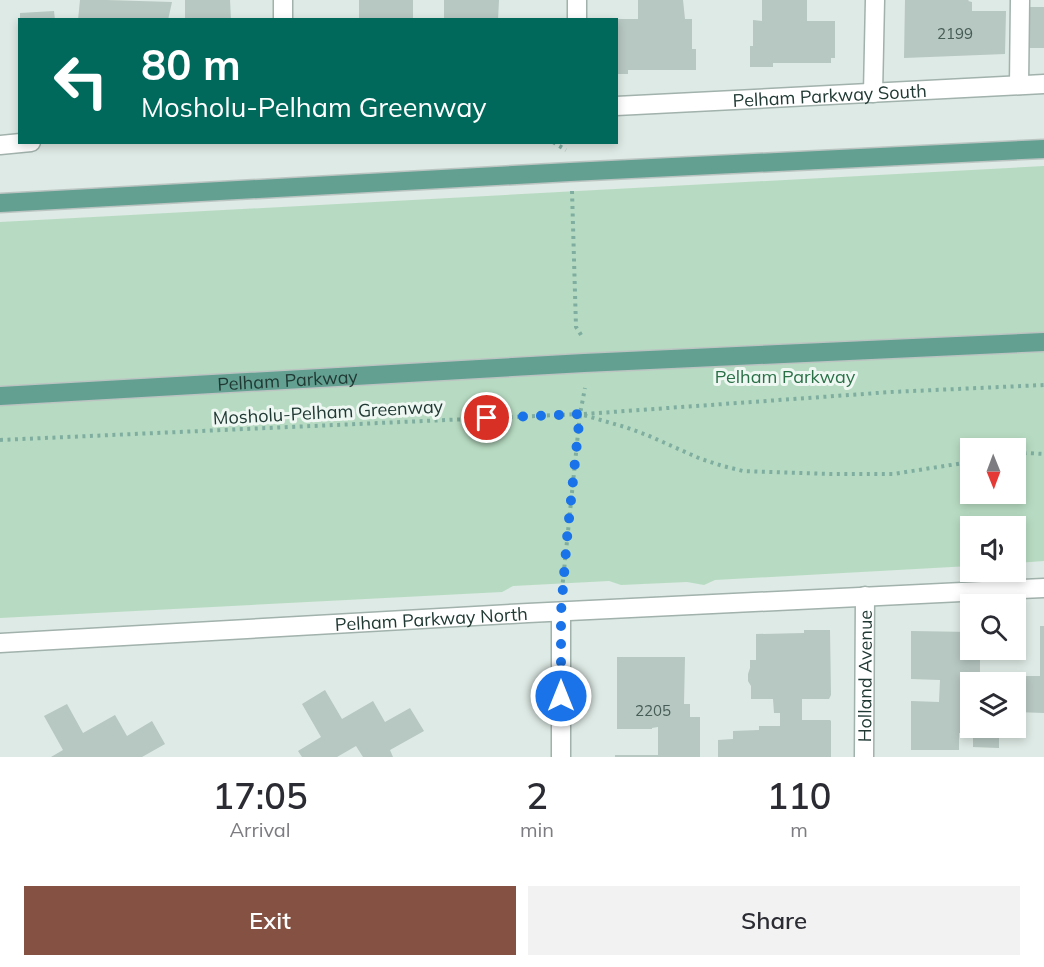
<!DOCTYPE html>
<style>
:root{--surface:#fff;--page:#f2f2f3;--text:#2b2b33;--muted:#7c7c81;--accent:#845142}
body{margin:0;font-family:Mulish,sans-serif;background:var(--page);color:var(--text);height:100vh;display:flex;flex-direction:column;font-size:22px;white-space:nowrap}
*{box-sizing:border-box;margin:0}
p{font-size:20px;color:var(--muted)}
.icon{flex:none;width:33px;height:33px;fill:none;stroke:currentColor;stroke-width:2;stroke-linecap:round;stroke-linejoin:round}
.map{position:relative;height:757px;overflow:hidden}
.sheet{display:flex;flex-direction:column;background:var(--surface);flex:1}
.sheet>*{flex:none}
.banner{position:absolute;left:18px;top:18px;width:600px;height:126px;border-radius:0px;box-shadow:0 3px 9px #0003;background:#00695c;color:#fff;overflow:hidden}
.needle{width:39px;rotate:179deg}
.fabs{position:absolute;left:960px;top:438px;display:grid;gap:12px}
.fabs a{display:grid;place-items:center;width:66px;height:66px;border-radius:0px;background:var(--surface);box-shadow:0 3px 9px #0003;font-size:30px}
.pin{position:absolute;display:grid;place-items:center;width:51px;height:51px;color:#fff;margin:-26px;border:3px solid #fff;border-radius:50%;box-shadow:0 2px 6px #0007}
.me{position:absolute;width:66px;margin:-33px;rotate:0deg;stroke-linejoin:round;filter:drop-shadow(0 0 4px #0008)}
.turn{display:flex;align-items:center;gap:21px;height:126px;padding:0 24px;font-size:27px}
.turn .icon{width:78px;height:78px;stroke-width:2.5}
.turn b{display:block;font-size:42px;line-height:51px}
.eta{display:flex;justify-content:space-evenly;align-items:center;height:102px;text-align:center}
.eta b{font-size:36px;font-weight:600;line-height:42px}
.cta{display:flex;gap:12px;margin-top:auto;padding:12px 24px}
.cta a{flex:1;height:69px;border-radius:0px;background:var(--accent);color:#fff;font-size:24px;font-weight:600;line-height:69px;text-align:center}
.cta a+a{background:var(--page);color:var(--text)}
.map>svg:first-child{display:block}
.green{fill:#b7dbc2;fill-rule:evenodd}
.building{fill:#b7c7c1}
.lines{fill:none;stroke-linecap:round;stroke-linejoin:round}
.minor-casing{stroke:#a1b1ac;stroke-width:21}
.major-casing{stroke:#bcc4c2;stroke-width:21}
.path{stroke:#7faea0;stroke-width:4;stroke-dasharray:3 4.5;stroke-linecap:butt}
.minor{stroke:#fff;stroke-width:18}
.major{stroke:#63a092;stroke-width:18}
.route{stroke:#1a73e8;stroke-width:10;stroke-dasharray:0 18}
.labels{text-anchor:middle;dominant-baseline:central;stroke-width:6;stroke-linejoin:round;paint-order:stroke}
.number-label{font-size:15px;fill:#465c56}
.street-label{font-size:18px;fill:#203933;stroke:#eff7f3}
.park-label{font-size:18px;fill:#2a7047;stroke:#eff7f3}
</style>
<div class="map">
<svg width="1044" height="757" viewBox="0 0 1044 757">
<rect width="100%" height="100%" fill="#deeae5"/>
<!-- green -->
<path class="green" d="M1044 166V561L1016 563V526H970V566L715 580 704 585 687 582 621 585 609 581 513 586 502 592 0 618V222ZM970 448H1016V494H970Z"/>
<!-- building -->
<g class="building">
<polygon points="80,0 106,0 172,2 168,20 78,20"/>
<polygon points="185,0 230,0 231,20 185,20"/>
<rect x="359" y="0" width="54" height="20"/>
<polygon points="444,0 499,0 498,20 444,20"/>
<polygon points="638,0 683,0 685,19 692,19 692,49 696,49 696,70 628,70 628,74 616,74 616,19 638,19"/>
<polygon points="762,0 807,0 807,21 835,21 835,58 831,58 831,63 773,63 773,67 750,67 750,46 753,46 753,20 762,21"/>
<polygon points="905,0 969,0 968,1 972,2 972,11 1006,11 1005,54 904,58"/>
<rect x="1029" y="7" width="15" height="41"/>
<polygon points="54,11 55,20 20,20 20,13"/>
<polygon points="1040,626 1044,626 1044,713 1016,712 1016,682 970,682 970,728 999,728 999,748 973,747 973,733 959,733 959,750 911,750 911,701 939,702 940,680 911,679 911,631 970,632 970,650 980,650 980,676 1040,676"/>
<polygon points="804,630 830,630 831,695 829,699 802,699 802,720 830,720 831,721 831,757 718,757 718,740 733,739 733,731 759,730 759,726 780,726 780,713 774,713 773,699 751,699 751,686 748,681 748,674 750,668 750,660 756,660 756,634 804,633"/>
<polygon points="617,657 685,657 684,704 690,704 690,717 700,717 700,757 615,757 615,755 658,755 658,727 652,728 652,729 617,729"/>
<polygon points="325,690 342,719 373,701 385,722 410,708 424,731 390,750 393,757 363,757 356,746 337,757 302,757 298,751 321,737 302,704"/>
<polygon points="67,704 83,733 115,715 127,736 152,721 165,744 142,757 51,757 63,750 44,716"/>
</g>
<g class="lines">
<!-- minor casing -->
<g class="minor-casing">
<g id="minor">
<polyline points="283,20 283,0"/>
<polyline points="577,20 577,0"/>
<polyline points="1019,85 1020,0"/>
<polyline points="873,93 875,0"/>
<path id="s1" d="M616 106 1044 84"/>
<polyline points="0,145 31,142"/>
<path id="s2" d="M0 643 528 613 1044 588"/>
<polyline points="561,757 561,612"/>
<path id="s3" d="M864 757 865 596"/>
</g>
</g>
<!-- major casing -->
<g class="major-casing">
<g id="major">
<polyline points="0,203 570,172 1044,149"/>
<path id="s4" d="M0 396 584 363 1044 342"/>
</g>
</g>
<!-- path -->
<g class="path">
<polyline points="553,142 566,150"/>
<polyline points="572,191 576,327 583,338"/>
<polyline points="584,414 891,392 1044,385"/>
<polyline points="0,440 580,414 625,427 647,435 701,459 723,466 743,471 830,474 893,474 970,462"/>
<polyline points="1016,454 1028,453 1044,454"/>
<polyline points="562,590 580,414 585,388"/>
</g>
<!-- minor -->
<use href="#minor" class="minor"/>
<!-- major -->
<use href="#major" class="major"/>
</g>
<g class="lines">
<!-- route -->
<polyline class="route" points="487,418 580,414 567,538 561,612 561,696"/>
</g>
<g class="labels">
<!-- number labels -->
<g class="number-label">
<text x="955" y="33">2199</text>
<text x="653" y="710">2205</text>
</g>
<!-- street labels -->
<g class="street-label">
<text stroke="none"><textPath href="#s1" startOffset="214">Pelham Parkway South</textPath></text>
<text stroke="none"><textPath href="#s4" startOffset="288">Pelham Parkway</textPath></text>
<text transform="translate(328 412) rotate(-3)">Mosholu-Pelham Greenway</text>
<text stroke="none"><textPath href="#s2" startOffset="432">Pelham Parkway North</textPath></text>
<text stroke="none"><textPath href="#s3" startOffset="81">Holland Avenue</textPath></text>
</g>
<!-- park labels -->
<g class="park-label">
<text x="785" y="376">Pelham Parkway</text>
</g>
</g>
</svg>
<div class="fabs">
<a><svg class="needle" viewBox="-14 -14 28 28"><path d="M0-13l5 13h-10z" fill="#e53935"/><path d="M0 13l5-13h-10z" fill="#7c7c81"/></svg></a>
<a><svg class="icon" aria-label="sound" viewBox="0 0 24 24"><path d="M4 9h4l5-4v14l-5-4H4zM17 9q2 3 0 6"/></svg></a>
<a><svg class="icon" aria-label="search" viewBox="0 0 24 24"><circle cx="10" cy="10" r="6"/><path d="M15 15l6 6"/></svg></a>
<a><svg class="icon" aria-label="layers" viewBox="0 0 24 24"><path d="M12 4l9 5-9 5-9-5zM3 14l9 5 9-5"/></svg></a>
</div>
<div class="pin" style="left:487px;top:418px;background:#d93025"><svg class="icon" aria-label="arrive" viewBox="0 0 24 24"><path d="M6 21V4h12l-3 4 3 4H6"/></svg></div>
<svg class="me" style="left:561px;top:696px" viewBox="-20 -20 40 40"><circle r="17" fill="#1a73e8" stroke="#fff" stroke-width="3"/><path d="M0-11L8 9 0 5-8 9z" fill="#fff"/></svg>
<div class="banner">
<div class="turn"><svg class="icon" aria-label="left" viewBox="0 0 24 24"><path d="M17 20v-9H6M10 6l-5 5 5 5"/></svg><div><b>80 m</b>Mosholu-Pelham Greenway</div></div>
</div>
</div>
<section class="sheet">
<div class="eta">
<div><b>17:05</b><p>Arrival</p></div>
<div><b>2</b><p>min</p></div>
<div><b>110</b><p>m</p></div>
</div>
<div class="cta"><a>Exit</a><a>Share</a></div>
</section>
